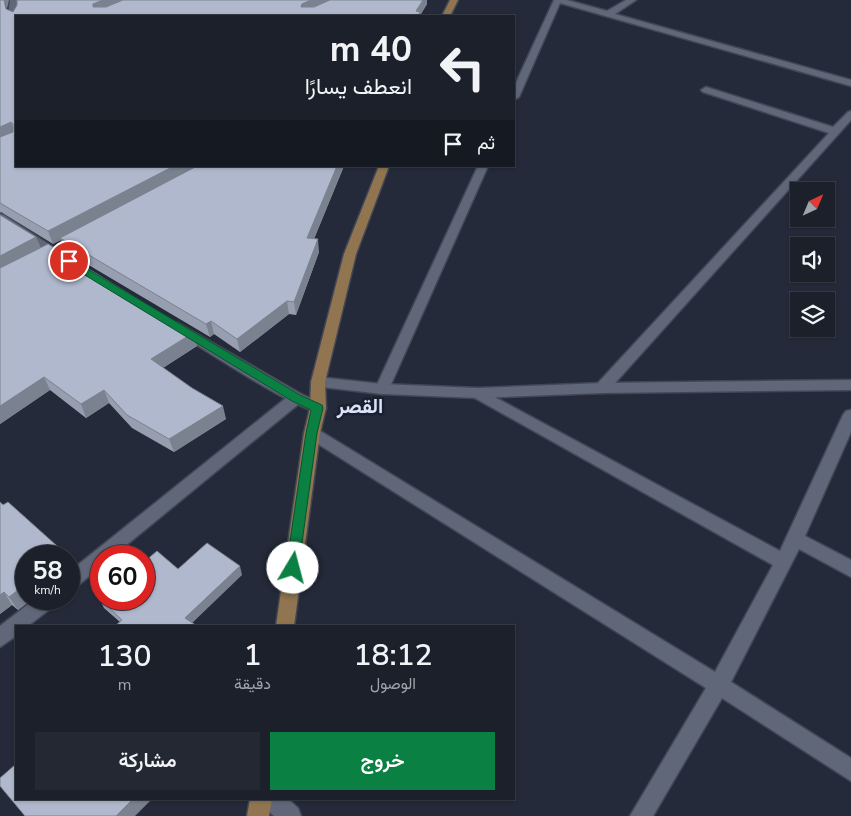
<!DOCTYPE html>
<html lang="ar">
<meta charset="utf-8">
<style>
:root{--surface:#1b202b;--page:#242833;--text:#f1f3f6;--muted:#a0a3a9;--line:#393e47;--accent:#0b8043}
body{margin:0;font-family:"Nunito Sans",Vazirmatn,sans-serif;background:var(--page);color:var(--text);direction:rtl;height:100vh;display:flex;flex-direction:column;font-size:19px;white-space:nowrap}
*{box-sizing:border-box;margin:0}
p{font-size:16px;color:var(--muted)}
.icon{flex:none;width:28px;height:28px;fill:none;stroke:currentColor;stroke-width:2;stroke-linecap:round;stroke-linejoin:round}
.map{position:relative;flex:1;overflow:hidden;direction:ltr}
.panel{position:absolute;left:15px;top:625px;width:500px;height:175px;display:flex;flex-direction:column;background:var(--surface);border-radius:0px;box-shadow:0 1px 4px #0004,0 0 0 1px var(--line);direction:rtl}
.panel>*{flex:none}
.guide{position:absolute;left:15px;top:15px;width:500px;height:152px;border-radius:0px;box-shadow:0 1px 4px #0004,0 0 0 1px var(--line);direction:rtl;background:#1b202b;color:var(--text);overflow:hidden}
.needle{width:32px;rotate:44deg}
.fabs{position:absolute;left:790px;top:182px;display:grid;gap:10px}
.fabs a{display:grid;place-items:center;width:45px;height:45px;border-radius:0px;background:var(--surface);box-shadow:0 1px 4px #0004,0 0 0 1px var(--line);font-size:25px}
.speed{position:absolute;left:15px;top:545px;display:flex;gap:10px;font-size:25px;font-weight:700;text-align:center}
.speed>*{display:grid;place-content:center;width:65px;height:65px;border-radius:50%;background:var(--surface);box-shadow:0 1px 4px #0004,0 0 0 1px var(--line);line-height:1}
.speed small{font-size:12px;font-weight:400}
.speed .limit{border:8px solid #d22;background:#fff;color:#111}
.pin{position:absolute;display:grid;place-items:center;width:42px;height:42px;color:#fff;margin:-21px;border:2px solid #fff;border-radius:50%;box-shadow:0 1px 5px #0007}
.me{position:absolute;width:55px;margin:-28px;rotate:8deg;stroke-linejoin:round;filter:drop-shadow(0 0 4px #0008)}
.turn{display:flex;align-items:center;gap:18px;height:105px;padding:0 20px;font-size:22px}
.turn .icon{width:65px;height:65px;stroke-width:2.5}
.turn b{display:block;font-size:35px;line-height:42px}
.then{display:flex;align-items:center;height:48px;padding:0 20px;background:#0003;gap:10px;font-size:19px}
.eta{display:flex;justify-content:space-evenly;align-items:center;height:85px;text-align:center}
.eta b{font-size:30px;font-weight:600;line-height:35px}
.cta{display:flex;gap:10px;margin-top:auto;padding:10px 20px}
.cta a{flex:1;height:58px;border-radius:0px;background:var(--accent);color:#fff;font-size:20px;font-weight:600;line-height:58px;text-align:center}
.cta a+a{background:var(--page);color:var(--text)}
.map>svg:first-child{display:block}
.lines{fill:none;stroke-linecap:round;stroke-linejoin:round}
.minor-casing{stroke:#434755;stroke-width:3}
.tertiary-casing{stroke:#434755;stroke-width:3}
.primary-casing{stroke:#434755;stroke-width:3}
.minor{fill:#5f6779;fill-rule:evenodd}
.tertiary{fill:#5f6779;fill-rule:evenodd}
.primary{fill:#917550;fill-rule:evenodd}
.wall{fill:#969eaf}
.shaded-wall{fill:#7a818f}
.building{fill:#afb8cc;stroke:#7a818f}
.route{fill:#0b8043;stroke:#07532c}
.labels{text-anchor:middle;dominant-baseline:central;stroke-width:5;stroke-linejoin:round;paint-order:stroke}
.quarter-label{font-size:20px;font-weight:bold;fill:#dbe3f8;stroke:#1a202f}
</style>
<div class="map">
<svg width="851" height="816" viewBox="0 0 851 816">
<rect width="100%" height="100%" fill="#242a39"/>
<g class="lines">
<!-- minor casing -->
<g class="minor-casing">
<g id="minor">
<polygon points="10,0 18,0 17,9 19,16 16,16 16,21 12,19 9,9"/>
<polygon points="554,0 567,0 607,11 626,0 636,0 615,14 851,80 851,86 560,3 519,97 514,100 514,87"/>
<polygon points="706,87 833,127 848,112 851,111 851,120 607,392 602,393 597,392 595,388 597,384 829,133 703,92 701,90"/>
<polygon points="478,166 488,166 389,389 387,393 382,394 377,393 375,389"/>
<polygon points="80,233 86,237 84,240 42,262 34,262 32,259"/>
<polygon points="478,388 780,551 843,415 846,411 851,410 851,432 805,536 851,560 851,577 799,549 731,682 851,758 851,781 722,698 653,816 630,816 706,688 307,437 304,433 307,429 312,427 317,429 715,672 773,565 473,397 471,393 473,389"/>
<polygon points="296,393 301,394 303,398 301,402 113,556 101,556 101,566 75,588 69,590 69,572 291,394"/>
<polygon points="35,599 57,599 55,605 28,626 16,626 16,636 0,647 0,626"/>
<polygon points="261,799 288,799 298,808 301,816 274,816 264,807"/>
</g>
</g>
<!-- tertiary casing -->
<g class="tertiary-casing">
<g id="tertiary">
<polygon points="0,214 4,215 68,257 62,261 58,260 0,222"/>
<path d="M178 323 301 394 323 404 326 408 323 412C305 417 196 344 173 330L171 327 173 324Z"/>
<polygon points="318,377 382,384 478,388 602,383 851,380 851,390 602,393 478,398 382,394 313,386 311,382 313,378"/>
</g>
</g>
<!-- primary casing -->
<g class="primary-casing">
<g id="primary">
<polygon points="450,0 458,0 450,16 442,16"/>
<polygon points="379,166 389,166 356,254 325,382 326,408 320,433 294,626 276,626 304,433 310,408 311,382 344,254"/>
<polygon points="250,799 272,799 269,816 247,816"/>
</g>
</g>
<!-- minor -->
<use href="#minor" class="minor"/>
<!-- tertiary -->
<use href="#tertiary" class="tertiary"/>
<!-- primary -->
<use href="#primary" class="primary"/>
</g>
<!-- wall -->
<g class="wall">
<polygon points="0,0 7,10 13,12 427,4 420,15 16,166 344,166 314,239 319,252 296,315 289,314 240,352 214,334 210,337 65,251 61,240 53,244 1,212 0,213"/>
<polygon points="0,215 41,248 193,333 197,346 163,368 226,419 174,452 132,428 109,403 86,418 50,390 0,424"/>
<polygon points="0,502 66,554 67,556 26,556 26,599 32,599 18,610 12,605 0,614"/>
<polygon points="178,569 242,575 120,622 104,608 99,598"/>
</g>
<!-- shaded-wall -->
<g class="shaded-wall">
<polygon points="4,0 9,0 7,9 10,20"/>
<polygon points="103,0 132,0 96,16 93,7 93,4"/>
<polygon points="311,0 335,0 303,14 301,7 302,4"/>
<polygon points="423,0 427,0 427,4 420,16 416,16 416,11"/>
<polygon points="11,122 15,134 0,140 0,127"/>
<polygon points="174,166 200,166 60,238 61,240 53,244 48,231"/>
<polygon points="337,166 344,166 309,251 307,238"/>
<polygon points="36,237 42,250 0,272 0,256"/>
<polygon points="318,239 319,252 296,315 294,302"/>
<polygon points="287,301 289,314 240,352 237,339"/>
<polygon points="211,321 214,334 210,337 206,324"/>
<polygon points="193,333 197,346 156,372 151,359"/>
<polygon points="44,377 50,390 0,424 0,406"/>
<polygon points="104,390 109,403 86,418 81,404"/>
<polygon points="223,406 226,419 174,452 169,439"/>
<polygon points="69,559 73,566 69,570"/>
<polygon points="240,566 242,575 189,626 185,618"/>
<polygon points="26,584 26,599 32,599 18,610 9,597"/>
<polygon points="4,592 12,605 0,614 0,595"/>
<polygon points="133,799 148,799 150,801 135,816 116,816"/>
</g>
<!-- building -->
<g class="building">
<polygon points="0,0 4,0 6,9 13,12 17,5 17,0 103,0 93,4 93,7 106,7 123,0 311,0 302,4 301,7 314,7 330,0 423,0 416,11 420,12 418,16 16,16 16,166 174,166 48,231 0,203 0,137 13,132 13,124 11,122 0,127"/>
<polygon points="197,166 337,166 307,238 318,239 294,302 287,301 237,339 211,321 206,324 60,238"/>
<polygon points="0,215 36,237 0,256"/>
<polygon points="48,244 193,333 151,359 192,388 223,406 169,439 127,415 104,390 81,404 44,377 0,406 0,268"/>
<polygon points="0,502 3,505 8,502 66,554 62,556 26,556 26,584 9,597 4,592 0,595"/>
<polygon points="207,543 240,566 185,618 197,626 115,626 122,620 99,598 101,596 101,599 144,599 144,562 157,551 178,569"/>
<polygon points="16,764 16,799 133,799 116,816 25,816 0,786 0,778"/>
</g>
<!-- route -->
<polygon class="route" points="69,258 300,395 322,405 323,408 317,433 298,572 293,574 288,572 286,568 306,433 311,410 292,401 65,263 64,261"/>
<g class="labels">
<!-- quarter labels -->
<g class="quarter-label">
<text x="360" y="406">القصر</text>
</g>
</g>
</svg>
<div class="fabs">
<a><svg class="needle" viewBox="-14 -14 28 28"><path d="M0-13l5 13h-10z" fill="#e53935"/><path d="M0 13l5-13h-10z" fill="#a0a3a9"/></svg></a>
<a><svg class="icon" aria-label="sound" viewBox="0 0 24 24"><path d="M4 9h4l5-4v14l-5-4H4zM17 9q2 3 0 6"/></svg></a>
<a><svg class="icon" aria-label="layers" viewBox="0 0 24 24"><path d="M12 4l9 5-9 5-9-5zM3 14l9 5 9-5"/></svg></a>
</div>
<div class="speed"><div>58<small>km/h</small></div><div class="limit">60</div></div>
<div class="pin" style="left:69px;top:261px;background:#d93025"><svg class="icon" aria-label="arrive" viewBox="0 0 24 24"><path d="M6 21V4h12l-3 4 3 4H6"/></svg></div>
<svg class="me" style="left:293px;top:568px" viewBox="-20 -20 40 40"><circle r="19" fill="#fff"/><path d="M0-13L10 11 0 6-10 11z" fill="#0b8043"/></svg>
<div class="guide">
<div class="turn"><svg class="icon" aria-label="left" viewBox="0 0 24 24"><path d="M17 20v-9H6M10 6l-5 5 5 5"/></svg><div><b>40 m</b>انعطف يسارًا</div></div>
<div class="then">ثم<svg class="icon" aria-label="arrive" viewBox="0 0 24 24"><path d="M6 21V4h12l-3 4 3 4H6"/></svg></div>
</div>
<section class="panel">
<div class="eta">
<div><b>18:12</b><p>الوصول</p></div>
<div><b>1</b><p>دقيقة</p></div>
<div><b>130</b><p>m</p></div>
</div>
<div class="cta"><a>خروج</a><a>مشاركة</a></div>
</section>
</div>
